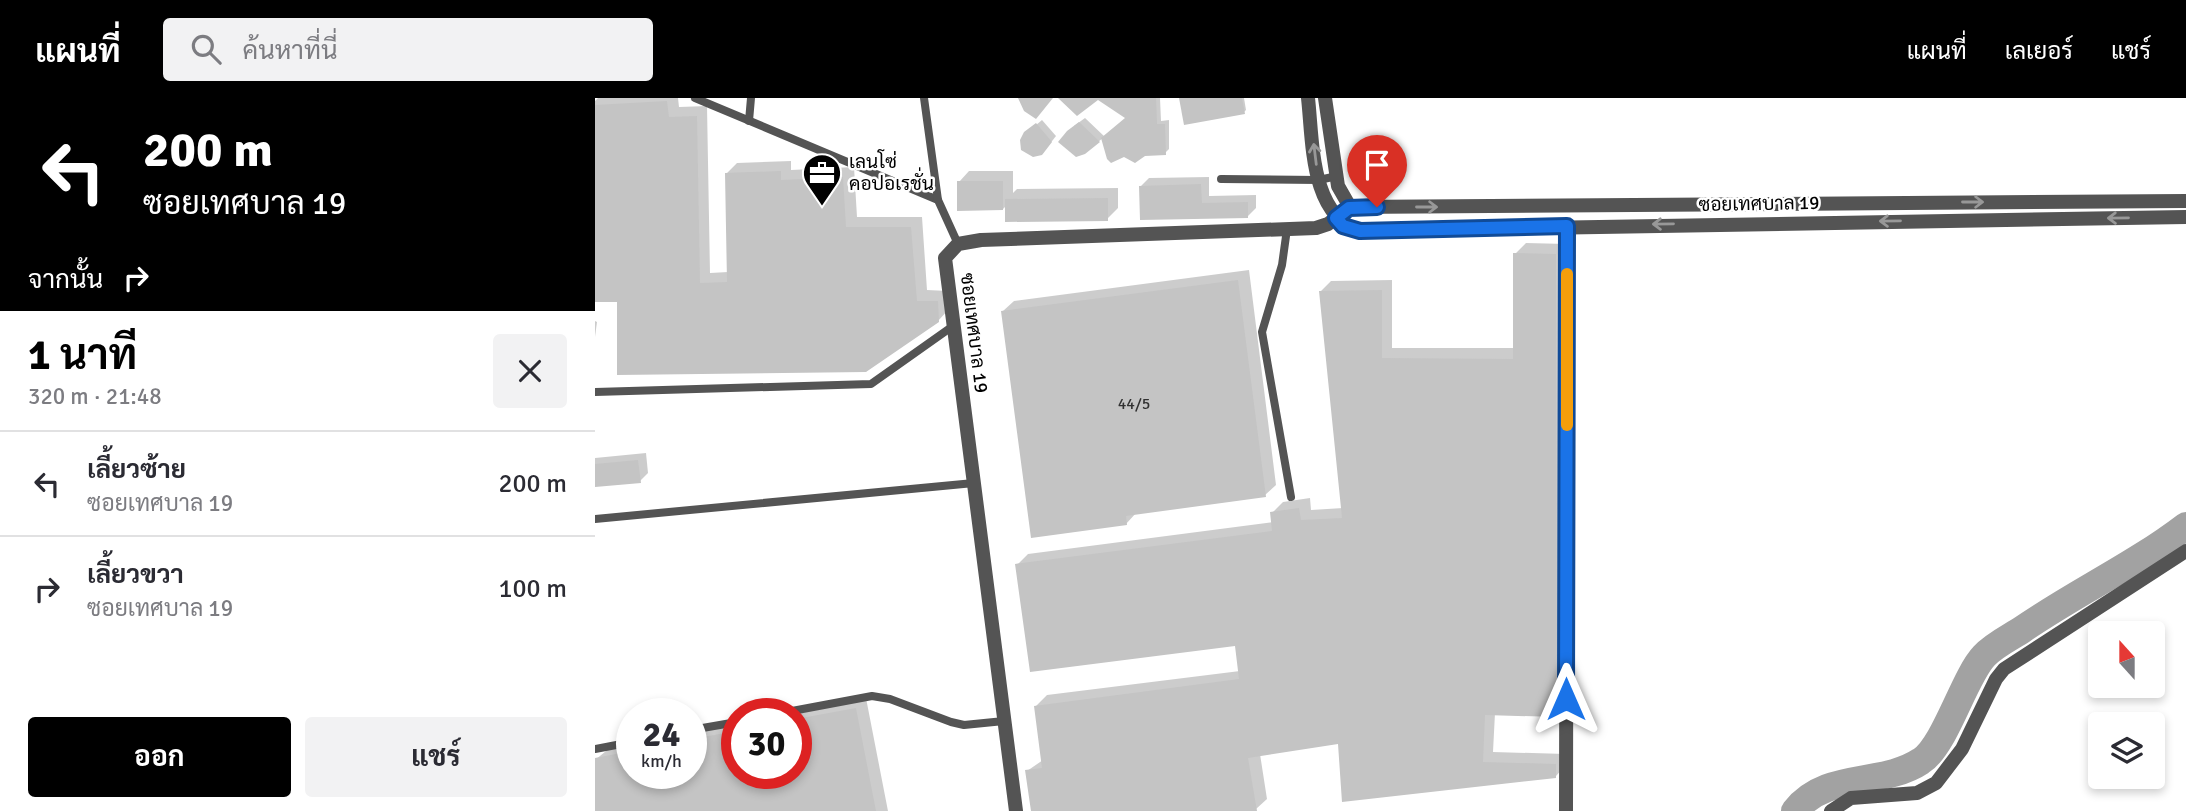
<!DOCTYPE html>
<html lang="th">
<meta charset="utf-8">
<style>
:root{--surface:#fff;--page:#f2f2f3;--text:#2b2b33;--muted:#7c7c81;--line:#e1e1e2;--accent:#000}
body{margin:0;font-family:Signika,Sarabun,sans-serif;background:var(--page);color:var(--text);height:100vh;display:flex;flex-direction:column;font-size:26px;white-space:nowrap}
*{box-sizing:border-box;margin:0}
p{font-size:23px;color:var(--muted)}
.icon{flex:none;width:38px;height:38px;fill:none;stroke:currentColor;stroke-width:2;stroke-linecap:round;stroke-linejoin:round}
.map{position:relative;flex:1;overflow:hidden}
.panel{display:flex;flex-direction:column;background:var(--surface);width:595px}
.panel>*{flex:none}
.guide{background:#000;color:#fff;overflow:hidden}
.needle{width:46px;rotate:339deg}
.tools{position:absolute;left:1493px;top:523px;display:grid;gap:14px}
.tools a{display:grid;place-items:center;width:77px;height:77px;border-radius:7px;background:var(--surface);box-shadow:0 4px 10px #0003;font-size:35px}
.speed{position:absolute;left:21px;top:600px;display:flex;gap:14px;font-size:35px;font-weight:700;text-align:center}
.speed>*{display:grid;place-content:center;width:91px;height:91px;border-radius:50%;background:var(--surface);box-shadow:0 4px 10px #0003;line-height:1}
.speed small{font-size:18px;font-weight:400}
.speed .limit{border:10px solid #d22;background:#fff;color:#111}
.pin{position:absolute;display:grid;place-items:center;width:60px;height:60px;color:#fff;margin:-72px -30px;border-radius:50% 50% 50% 0;rotate:-45deg;box-shadow:0 0 7px #0007}
.pin .icon{rotate:45deg}
.me{position:absolute;width:77px;margin:-38px;rotate:0deg;stroke-linejoin:round;filter:drop-shadow(0 0 5px #0008)}
.turn{display:flex;align-items:center;gap:24px;height:147px;padding:0 28px;font-size:32px}
.turn .icon{width:91px;height:91px;stroke-width:2.5}
.turn b{display:block;font-size:49px;line-height:60px}
.then{display:flex;align-items:center;height:66px;padding:0 28px;background:#0003;gap:14px;font-size:26px}
.round{display:grid;place-items:center;flex:none;width:74px;height:74px;border-radius:7px;background:var(--page)}
.overview{display:flex;align-items:center;justify-content:space-between;height:119px;padding:0 28px}
h1{font-size:42px;font-weight:700;line-height:52px;color:var(--accent)}
.action{display:flex;gap:14px;margin-top:auto;padding:14px 28px}
.action a{flex:1;height:80px;border-radius:7px;background:var(--accent);color:#fff;font-size:28px;font-weight:700;line-height:80px;text-align:center}
.action a+a{background:var(--page);color:var(--text)}
ul{padding:0;list-style:none}
li{display:flex;align-items:center;gap:21px;height:105px;padding:0 28px;border-top:2px solid var(--line)}
li div{flex:1}
li b{display:block;font-size:26px}
li em{font-style:normal}
header{display:flex;align-items:center;gap:42px;box-sizing:border-box;height:98px;padding:0 35px;background:var(--accent);color:#fff}
header strong{font-size:33px}
nav{display:flex;gap:38px;margin-inline-start:auto;font-size:24px}
.search{width:490px;height:63px;background:var(--page);display:flex;align-items:center;gap:18px;box-sizing:border-box;padding:0 24px;border-radius:7px;color:var(--muted);font-size:26px}
main{display:flex;flex:1;min-height:0}
.map>svg:first-child{display:block}
.shadow{fill:#0003}
.lines{fill:none;stroke-linecap:round;stroke-linejoin:round}
.river{stroke:#a2a2a2;stroke-width:28}
.building{fill:#c4c4c4}
.lane{stroke:#545454;stroke-width:8}
.street{stroke:#545454;stroke-width:14}
.oneway{stroke:#989898}
.route-casing{stroke:#114b97;stroke-width:18}
.route{stroke:#1a73e8;stroke-width:12}
.slow{stroke:#f59e0b;stroke-width:12}
.labels{text-anchor:middle;dominant-baseline:central;stroke-width:5;stroke-linejoin:round;paint-order:stroke}
.number-label{font-size:16px;fill:#313131}
.poi-label{font-size:19px;fill:#000;stroke:#fff;text-anchor:start}
.street-label{font-size:19px;fill:#000;stroke:#fff}
</style>
<header>
<strong>แผนที่</strong>
<div class="search"><svg class="icon" aria-label="search" viewBox="0 0 24 24"><circle cx="10" cy="10" r="6"/><path d="M15 15l6 6"/></svg>ค้นหาที่นี่</div>
<nav><a>แผนที่</a><a>เลเยอร์</a><a>แชร์</a></nav>
</header>
<main>
<section class="panel">
<div class="guide">
<div class="turn"><svg class="icon" aria-label="left" viewBox="0 0 24 24"><path d="M17 20v-9H6M10 6l-5 5 5 5"/></svg><div><b>200 m</b>ซอยเทศบาล 19</div></div>
<div class="then">จากนั้น<svg class="icon" aria-label="right" viewBox="0 0 24 24"><path d="M7 20v-9h11M14 6l5 5-5 5"/></svg></div>
</div>
<div class="overview"><div><h1>1 นาที</h1><p>320 m · 21:48</p></div><a class="round"><svg class="icon" aria-label="close" viewBox="0 0 24 24"><path d="M6 6l12 12M18 6L6 18"/></svg></a></div>
<ul>
<li><svg class="icon" aria-label="left" viewBox="0 0 24 24"><path d="M17 20v-9H6M10 6l-5 5 5 5"/></svg><div><b>เลี้ยวซ้าย</b><p>ซอยเทศบาล 19</p></div><em>200 m</em></li>
<li><svg class="icon" aria-label="right" viewBox="0 0 24 24"><path d="M7 20v-9h11M14 6l5 5-5 5"/></svg><div><b>เลี้ยวขวา</b><p>ซอยเทศบาล 19</p></div><em>100 m</em></li>
</ul>
<div class="action"><a>ออก</a><a>แชร์</a></div>
</section>
<div class="map">
<svg width="1591" height="713" viewBox="0 0 1591 713">
<rect width="100%" height="100%" fill="#fff"/>
<!-- shadow -->
<g class="shadow">
<polygon points="3,0 83,0 84,9 112,8 115,175 133,174 131,76 142,65 196,63 196,72 259,69 262,119 327,119 332,192 353,193 354,211 343,223 270,272 0,155 0,3"/>
<polygon points="510,0 565,0 566,23 574,22 574,51 570,55 508,40 489,55 479,28 490,20 510,39 532,20"/>
<polygon points="586,0 649,0 651,12 649,14"/>
<polygon points="447,22 461,38 447,56 434,33"/>
<polygon points="374,73 418,73 418,95 422,91 523,90 523,110 512,121 412,107 408,111 364,84"/>
<polygon points="614,79 614,98 661,97 661,110 653,118 546,88 554,80"/>
<polygon points="931,145 972,146 972,606 961,617 900,615 898,654 971,656 971,667 961,678 744,644 665,656 672,701 661,711 437,713 432,673 448,662 441,608 452,597 645,573 642,546 422,467 433,456 678,424 677,415 688,404 715,400 716,412 748,410 725,194 736,183 797,182 797,250 920,250 920,156"/>
<polygon points="654,172 681,387 670,397 542,414 531,426 408,213 419,203"/>
<polygon points="0,223 2,224 0,239"/>
<polygon points="51,355 53,375 45,383 0,387 0,360"/>
<polygon points="271,600 293,713 0,713 0,662 16,649 37,645 37,676 96,676 96,634 142,625 142,676 201,676 201,616"/>
</g>
<g class="lines">
<!-- river -->
<path class="river" d="M1200 713C1231 673 1287 689 1326 663 1350 648 1369 579 1389 558 1399 547 1416 539 1428 531 1482 494 1540 467 1591 428"/>
</g>
<!-- building -->
<g class="building">
<polygon points="423,0 458,0 441,21 429,13"/>
<polygon points="463,0 561,0 562,26 570,26 571,57 550,58 540,65 529,59 516,65 512,61 506,40 530,20 503,2 482,18"/>
<polygon points="584,0 647,0 650,16 589,27"/>
<polygon points="72,3 74,19 102,18 105,185 132,184 130,75 186,73 186,82 248,79 251,129 316,129 322,203 343,203 344,224 271,274 22,277 22,204 0,204 0,7"/>
<polygon points="484,24 505,44 490,56 481,59 463,44 472,33"/>
<polygon points="441,25 457,44 447,57 438,59 426,52 425,42 429,34"/>
<polygon points="362,83 408,83 408,112 362,113"/>
<polygon points="606,86 607,105 653,104 653,120 545,122 544,88"/>
<polygon points="513,100 513,123 410,124 410,101"/>
<polygon points="918,155 961,156 962,619 890,617 888,664 961,666 961,680 747,704 743,646 653,660 662,713 436,713 430,672 447,670 439,608 644,581 640,548 435,574 420,466 677,433 675,414 704,410 706,422 747,420 724,193 787,192 787,260 918,261"/>
<polygon points="643,182 671,399 531,418 532,427 436,440 406,213"/>
<polygon points="43,362 46,385 0,389 0,366"/>
<polygon points="261,610 281,713 0,713 0,660 37,653 37,676 96,676 96,641 142,633 142,676 201,676 201,621"/>
</g>
<g class="lines">
<!-- lane -->
<g class="lane">
<polyline points="100,0 343,102 363,146"/>
<polyline points="329,0 343,102"/>
<polyline points="154,23 156,0"/>
<polyline points="626,81 724,82 742,78"/>
<polyline points="692,131 687,167 667,234 696,399"/>
<polyline points="0,294 276,286 358,228"/>
<polyline points="0,421 379,385"/>
<polyline points="181,616 277,598 295,601 356,624 369,627 409,623"/>
<polyline points="96,632 142,624"/>
<polyline points="0,651 37,644"/>
</g>
<!-- street -->
<g class="street">
<path d="M713 0C718 44 715 117 765 133L1591 119"/>
<polyline points="730,0 743,88 755,109 1591,103"/>
<polyline points="421,713 350,160 363,146 386,142 721,130 733,126 755,109"/>
<polyline points="971,713 972,128"/>
<polyline points="1236,713 1256,700 1322,695 1341,685 1367,651 1401,581 1409,571 1591,453"/>
</g>
</g>
<!-- one-way arrows -->
<defs><path id="oneway-shaft" d="M-6 0H5M1.5-3L5.5 0L1.5 3" fill="none" stroke-width="1.6" stroke-linecap="round" stroke-linejoin="round" transform="scale(1.75)"/></defs>
<g class="oneway">
<use href="#oneway-shaft" transform="translate(720 56) rotate(-97)"/>
<use href="#oneway-shaft" transform="translate(1378 104)"/>
<use href="#oneway-shaft" transform="translate(832 109)"/>
<use href="#oneway-shaft" transform="translate(1523 120) rotate(179)"/>
<use href="#oneway-shaft" transform="translate(1295 123) rotate(179)"/>
<use href="#oneway-shaft" transform="translate(1068 126) rotate(179)"/>
</g>
<g class="lines">
<!-- route casing -->
<g class="route-casing">
<polyline id="route" points="782,109 754,110 741,120 748,128 765,133 972,128 971,601"/>
</g>
<!-- route -->
<use href="#route" class="route"/>
<!-- slow -->
<polyline class="slow" points="972,327 972,176"/>
</g>
<!-- icons -->
<defs>
<g id="office-pin" transform="scale(2.0125)"><path d="M0 17L-7.5 6A9.5 9.5 0 1 1 7.5 6Z" fill="#000" stroke="#fff"/><path d="M-6-3h4V-5.5h4V-3h4V5H-6ZM-1-4.5V-3h2v-1.5ZM-6 0V1H6V0Z" fill="#fff"/></g>
</defs>
<g fill-rule="evenodd">
<use href="#office-pin" x="227" y="75"/>
</g>
<g class="labels">
<!-- number labels -->
<g class="number-label">
<text x="539" y="306">44/5</text>
</g>
<!-- poi labels -->
<g class="poi-label">
<text x="254" y="64">เลนโซ่<tspan x="254" dy="22">คอปอเรชั่น</tspan></text>
</g>
<!-- street labels -->
<g class="street-label">
<text transform="translate(1164 106) rotate(-1)">ซอยเทศบาล 19</text>
<text transform="translate(379 235) rotate(83)">ซอยเทศบาล 19</text>
</g>
</g>
</svg>
<div class="tools">
<a><svg class="needle" viewBox="-14 -14 28 28"><path d="M0-13l5 13h-10z" fill="#e53935"/><path d="M0 13l5-13h-10z" fill="#7c7c81"/></svg></a>
<a><svg class="icon" aria-label="layers" viewBox="0 0 24 24"><path d="M12 4l9 5-9 5-9-5zM3 14l9 5 9-5"/></svg></a>
</div>
<div class="speed"><div>24<small>km/h</small></div><div class="limit">30</div></div>
<div class="pin" style="left:782px;top:109px;background:#d93025"><svg class="icon" aria-label="arrive" viewBox="0 0 24 24"><path d="M6 21V4h12l-3 4 3 4H6"/></svg></div>
<svg class="me" style="left:971px;top:601px" viewBox="-20 -20 40 40"><path d="M0-17L14 15 0 8-14 15z" fill="#1a73e8" stroke="#fff" stroke-width="4"/></svg>
</div>
</main>
